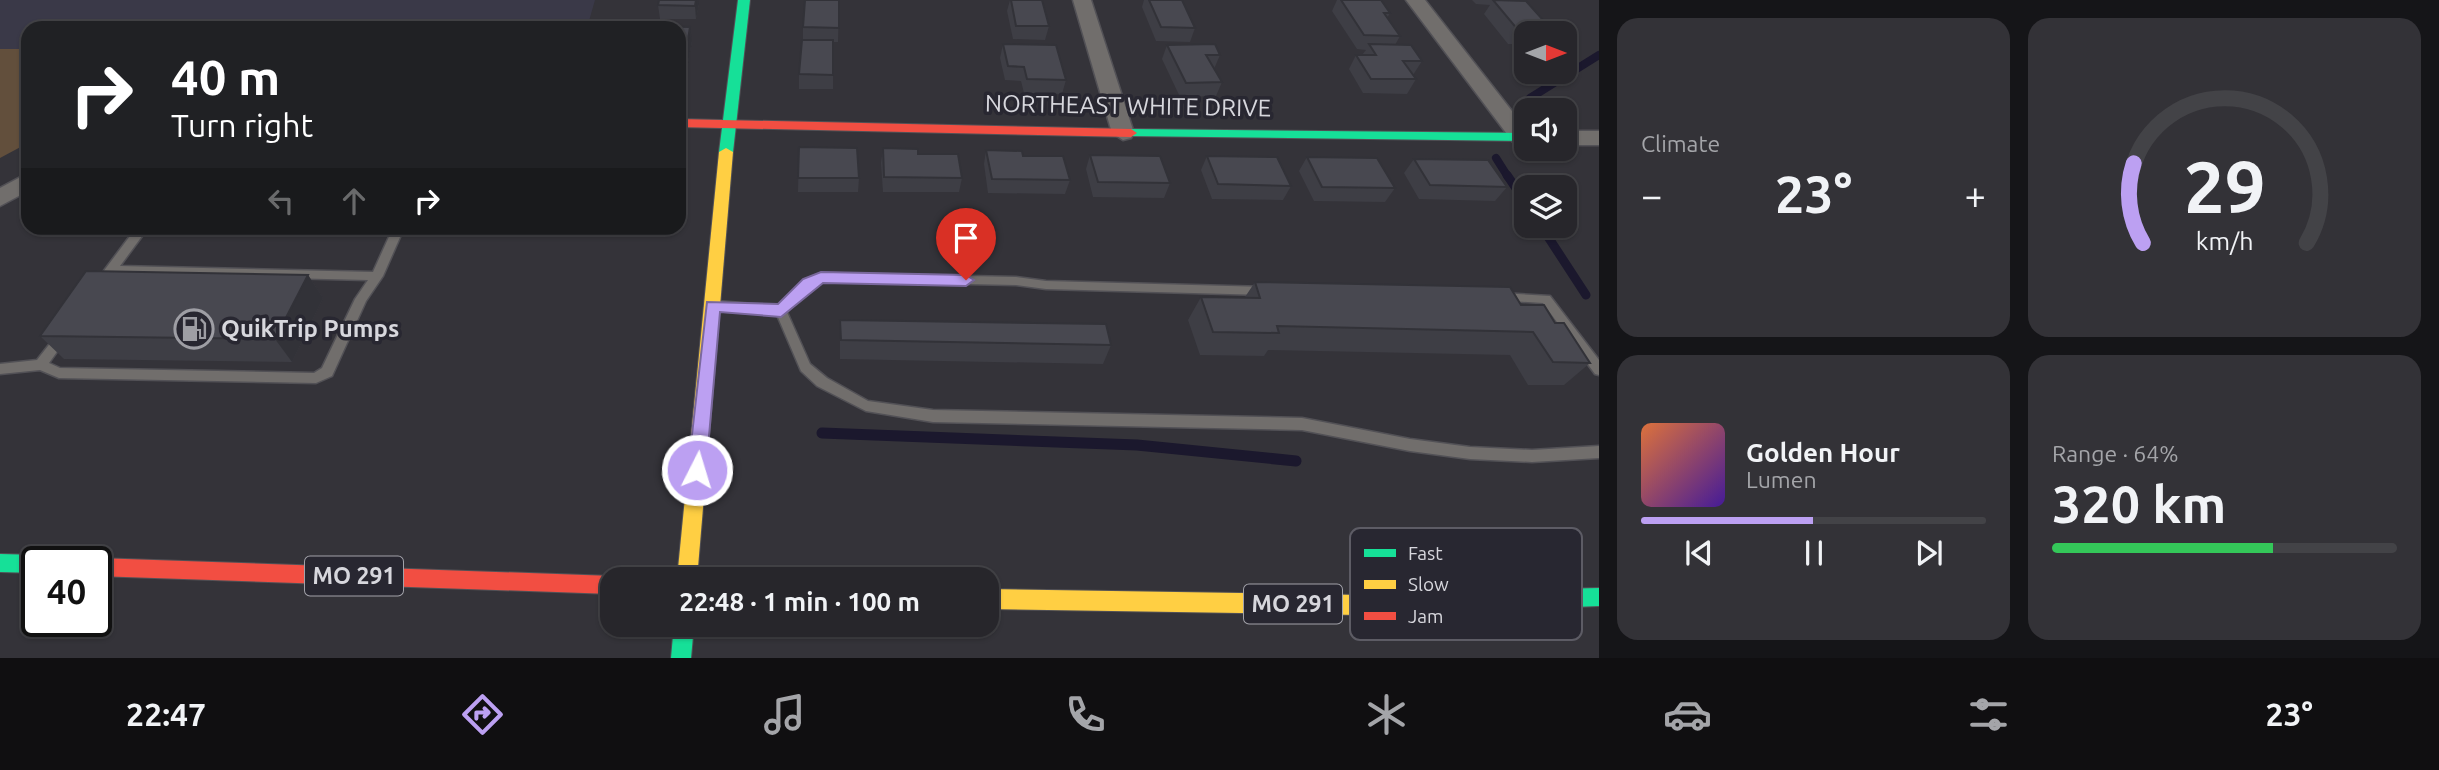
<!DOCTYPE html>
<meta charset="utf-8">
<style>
:root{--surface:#27262b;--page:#333237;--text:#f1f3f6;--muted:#a4a5a9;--line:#434347;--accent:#bca0f2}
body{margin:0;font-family:Ubuntu,sans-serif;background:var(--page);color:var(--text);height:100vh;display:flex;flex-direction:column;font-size:26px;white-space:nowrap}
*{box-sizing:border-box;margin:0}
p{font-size:23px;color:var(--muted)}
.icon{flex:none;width:38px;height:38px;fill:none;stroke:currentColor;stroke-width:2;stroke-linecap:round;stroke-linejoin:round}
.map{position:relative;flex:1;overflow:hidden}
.drawer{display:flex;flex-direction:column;gap:18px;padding:18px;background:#151518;width:840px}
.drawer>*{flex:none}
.banner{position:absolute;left:21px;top:21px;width:665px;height:214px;border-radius:21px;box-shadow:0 2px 5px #0004,0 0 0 2px var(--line);background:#202124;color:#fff;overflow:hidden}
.needle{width:46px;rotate:90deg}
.fabs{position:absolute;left:1514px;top:21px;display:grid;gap:14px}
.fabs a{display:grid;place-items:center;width:63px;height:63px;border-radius:14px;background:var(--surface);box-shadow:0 2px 5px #0004,0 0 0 2px var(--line);font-size:35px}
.speed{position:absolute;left:21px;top:546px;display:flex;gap:14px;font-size:35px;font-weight:700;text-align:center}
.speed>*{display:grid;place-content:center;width:91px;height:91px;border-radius:50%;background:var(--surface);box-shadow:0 2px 5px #0004,0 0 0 2px var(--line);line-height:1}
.speed .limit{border:4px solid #111;border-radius:10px;background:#fff;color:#111}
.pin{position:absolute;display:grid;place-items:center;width:60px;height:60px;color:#fff;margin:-72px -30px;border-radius:50% 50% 50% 0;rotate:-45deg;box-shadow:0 0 7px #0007}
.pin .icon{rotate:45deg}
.me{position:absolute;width:77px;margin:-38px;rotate:5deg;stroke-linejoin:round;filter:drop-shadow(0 0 5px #0008)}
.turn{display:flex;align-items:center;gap:24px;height:147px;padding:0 35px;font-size:32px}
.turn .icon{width:91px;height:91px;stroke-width:2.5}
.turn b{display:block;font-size:49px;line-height:60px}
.lanes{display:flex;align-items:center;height:66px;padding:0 35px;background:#0003;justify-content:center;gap:35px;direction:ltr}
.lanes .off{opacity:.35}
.big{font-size:52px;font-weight:600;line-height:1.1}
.drawer .card{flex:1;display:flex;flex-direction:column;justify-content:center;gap:10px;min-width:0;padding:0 24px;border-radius:21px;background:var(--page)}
.drawer .dial{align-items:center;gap:0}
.dial svg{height:182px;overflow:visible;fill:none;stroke:var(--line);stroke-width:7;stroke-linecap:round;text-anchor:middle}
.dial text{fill:var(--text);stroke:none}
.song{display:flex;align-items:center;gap:21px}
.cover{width:84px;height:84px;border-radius:10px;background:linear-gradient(135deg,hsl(20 70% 55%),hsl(260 70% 35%))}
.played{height:7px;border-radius:4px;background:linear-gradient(90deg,var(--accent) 50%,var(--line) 50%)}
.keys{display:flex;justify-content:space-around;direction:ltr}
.heat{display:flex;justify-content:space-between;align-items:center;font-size:38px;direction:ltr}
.charge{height:10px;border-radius:5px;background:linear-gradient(90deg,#34c759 64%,var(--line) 0)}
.drawer .tiles{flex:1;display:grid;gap:18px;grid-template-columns:repeat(2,1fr)}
.trip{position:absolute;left:600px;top:567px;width:399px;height:70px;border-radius:21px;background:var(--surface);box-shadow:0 2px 5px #0004,0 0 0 2px var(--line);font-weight:600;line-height:70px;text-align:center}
.tab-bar{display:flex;height:112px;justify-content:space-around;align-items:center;background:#100f11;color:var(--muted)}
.tab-bar .icon{width:49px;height:49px}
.tab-bar .selected{color:var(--accent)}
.tab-bar b{font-size:32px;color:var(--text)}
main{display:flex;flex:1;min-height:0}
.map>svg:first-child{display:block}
.built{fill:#3a3948}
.forest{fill:#624f3c}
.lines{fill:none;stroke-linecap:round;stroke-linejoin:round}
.stream-far2{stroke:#1b182d;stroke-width:8}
.stream-far1{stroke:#1b182d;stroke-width:9}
.stream{stroke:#1b182d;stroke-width:11}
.lane-casing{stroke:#525156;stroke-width:3}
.street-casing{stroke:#525156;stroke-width:3}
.fast-casing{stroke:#525156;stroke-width:2}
.slow-casing{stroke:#525156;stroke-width:2}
.jam-casing{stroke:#525156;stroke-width:2}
.lane{fill:#716e6c;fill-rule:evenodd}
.street{fill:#716e6c;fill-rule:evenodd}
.fast{fill:#16e098;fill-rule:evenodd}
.slow{fill:#ffcf43;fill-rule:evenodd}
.jam{fill:#f24e42;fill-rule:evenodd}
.wall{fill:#3e3e45}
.shaded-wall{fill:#323238}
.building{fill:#484850;stroke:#323238;stroke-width:2}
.route{fill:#bca0f2;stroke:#7a689d;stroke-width:2}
.labels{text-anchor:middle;stroke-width:7;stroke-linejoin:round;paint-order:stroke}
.shield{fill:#282731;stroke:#a2a2a9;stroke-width:2}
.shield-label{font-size:23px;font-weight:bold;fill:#d7d7dd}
.street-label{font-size:24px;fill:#d7d7dd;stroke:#282731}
.poi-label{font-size:24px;font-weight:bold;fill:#d7d7dd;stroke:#282731;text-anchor:start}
.key{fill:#282731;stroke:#5d5c65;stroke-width:2}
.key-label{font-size:19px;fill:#d7d7dd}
</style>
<main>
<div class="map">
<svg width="1599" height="658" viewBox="0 0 1599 658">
<rect width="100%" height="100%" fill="#343339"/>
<polygon class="built" points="0,0 595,0 587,28 28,28 28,49 0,49"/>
<polygon class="forest" points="0,49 28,49 28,143 0,158"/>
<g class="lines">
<g class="stream-far2">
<polyline points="1530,98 1599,55"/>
<polyline points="1496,158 1508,177"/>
</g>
<g class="stream-far1">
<polyline points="1507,175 1526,203"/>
<polyline points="1541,226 1586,295"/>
</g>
<polyline class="stream" points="822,433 1137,445 1296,461"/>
<g class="lane-casing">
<g id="lane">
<polygon points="136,228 148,228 120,266 373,272 393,228 404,228 383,276 366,301 332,376 316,383 59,378 40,370 0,374 0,364 37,360 59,332 67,332 69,335 49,363 60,368 314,373 322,368 355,299 368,280 114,274 111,278 103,278 101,275 103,272"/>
<polygon points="821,273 1016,277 1046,281 1266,287 1272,291 1266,295 1046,289 1016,285 823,281 813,286 787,312 810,364 827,378 868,401 933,410 1302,418 1410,439 1470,447 1532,450 1599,446 1599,458 1532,462 1470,459 1410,451 1302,430 933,422 866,411 817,386 801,371 777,315 716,311 710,306 716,301 778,306 805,280"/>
<polygon points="1501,293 1550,296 1599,360 1599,375 1595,374 1543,303 1497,300 1495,297"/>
</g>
</g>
<g class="street-casing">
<g id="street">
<polygon points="1073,0 1091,0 1134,133 1131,138 1123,140 1112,133"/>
<polygon points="1406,0 1425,0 1526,129 1526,143 1513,142"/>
<rect x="1564" y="131" width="35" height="14"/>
<polygon points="28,173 28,191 0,206 0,188"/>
</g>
</g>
<g class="fast-casing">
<g id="fast">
<polygon points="738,0 750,0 733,152 726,156 719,152"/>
<polygon points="1131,129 1526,133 1526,141 1126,136 1126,130"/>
<polygon points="0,554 37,555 44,558 46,562 37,562 37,573 0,572"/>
<polygon points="1599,588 1599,606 1474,611 1467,608 1464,601 1467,594 1474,591"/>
<polygon points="674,625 694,625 691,658 671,658"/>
</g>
</g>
<g class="slow-casing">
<g id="slow">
<polygon points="726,148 733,152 697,579 677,579 719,152"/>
<polygon points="987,589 1360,595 1474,591 1481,594 1484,601 1481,608 1474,611 1360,615 987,609"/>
</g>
</g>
<g class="jam-casing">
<g id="jam">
<polygon points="679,119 1131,129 1137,133 1131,137 679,127"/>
<polygon points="96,558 612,576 619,579 612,579 612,594 96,576 96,562 89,562"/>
</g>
</g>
<use href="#lane" class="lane"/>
<use href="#street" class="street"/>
<use href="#fast" class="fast"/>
<use href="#slow" class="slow"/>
<use href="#jam" class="jam"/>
</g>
<g class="wall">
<polygon points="839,0 838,42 833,42 833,89 799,89 799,74 803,40 803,27"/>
<polygon points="1010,0 1042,0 1049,26 1045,40 1013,39 1007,11"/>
<polygon points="1144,0 1182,0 1195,28 1190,42 1156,41 1142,7"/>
<polygon points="1337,0 1381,0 1390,13 1387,18 1400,36 1395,45 1422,61 1413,75 1416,79 1407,94 1363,93 1349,69 1356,55 1362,55 1366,50 1357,49 1332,11"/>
<polygon points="1472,0 1514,0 1552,30 1550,33 1526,33 1526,44 1508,44 1484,14 1490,5 1476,4"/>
<polygon points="699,4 696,19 660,19 658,5"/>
<polygon points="679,28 692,41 686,73 679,73"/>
<polygon points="1003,44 1066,80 1062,94 1024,93 1021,81 1005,80 1000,58"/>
<polygon points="1167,45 1220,55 1214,69 1222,82 1216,96 1180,97 1162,59"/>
<polygon points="799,147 859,178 858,192 798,192"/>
<polygon points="883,148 918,154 962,178 959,192 883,192 881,163"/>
<polygon points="986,150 1023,156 1070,180 1065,194 988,193 984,164"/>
<polygon points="1090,155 1170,183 1164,198 1093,197 1086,169"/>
<polygon points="1207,156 1291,186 1283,200 1212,199 1201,170"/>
<polygon points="1307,157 1395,188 1385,202 1314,201 1299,171"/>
<polygon points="1414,159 1507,187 1495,201 1419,199 1404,173"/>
<polygon points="176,228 338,228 334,235 180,233"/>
<polygon points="308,275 323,298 292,362 64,359 40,336"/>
<polygon points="1255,282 1521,305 1590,363 1564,385 1528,385 1510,355 1268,350 1264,356 1200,355 1188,320 1201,297 1245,297"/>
<polygon points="840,320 1111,345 1103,364 840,359"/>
</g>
<g class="shaded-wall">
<polygon points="696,0 698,0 699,4 696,19 695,6"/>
<polygon points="690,27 692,41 686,73 685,59"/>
<polygon points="330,228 338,228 334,235"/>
<polygon points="308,275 323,298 292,362 275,339"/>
</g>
<g class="building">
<polygon points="659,0 696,0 695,6 658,5"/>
<polygon points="805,0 839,0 839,28 803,27"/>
<polygon points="1011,0 1042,0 1049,26 1016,26"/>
<polygon points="1149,0 1182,0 1195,28 1161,27"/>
<polygon points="1341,0 1381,0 1390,13 1384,13 1400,36 1364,35"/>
<polygon points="1493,0 1526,1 1552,30 1518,30"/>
<polygon points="654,26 690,27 685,59 679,59 679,28 654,28"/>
<polygon points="802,40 833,40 833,75 799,74"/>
<polygon points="1003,44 1056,45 1066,80 1027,79 1024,67 1008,66"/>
<polygon points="1215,44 1220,55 1206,55 1222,82 1186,83 1167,45"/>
<polygon points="1369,44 1411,45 1422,61 1403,61 1416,79 1371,79 1356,55 1376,55"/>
<polygon points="799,147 857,148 859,178 798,178"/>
<polygon points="883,148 918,149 918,154 958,154 962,178 884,177"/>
<polygon points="986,150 1022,151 1023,156 1063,156 1070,180 992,179"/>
<polygon points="1090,155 1160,156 1170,183 1098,182"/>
<polygon points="1207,156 1277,157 1291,186 1218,184"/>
<polygon points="1307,157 1377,158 1395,188 1322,187"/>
<polygon points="1414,159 1488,160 1507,187 1430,185"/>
<polygon points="86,271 308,275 275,339 40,336"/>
<polygon points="1255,282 1510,287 1521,305 1544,305 1555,323 1564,323 1590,363 1553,362 1533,332 1277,326 1279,333 1213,332 1201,297 1260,298"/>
<polygon points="840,320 1106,324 1111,345 841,340"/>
</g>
<polygon class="route" points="821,272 966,275 974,280 966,286 823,283 781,317 720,312 706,470 704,475 691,475 688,470 707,302 778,304 803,279"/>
<defs>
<g id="fuel-ring" transform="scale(2.0125)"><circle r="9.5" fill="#282731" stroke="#9e9ea4" stroke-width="1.5"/><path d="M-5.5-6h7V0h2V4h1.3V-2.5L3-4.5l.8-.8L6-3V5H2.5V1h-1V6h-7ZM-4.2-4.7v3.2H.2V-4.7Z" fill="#9e9ea4"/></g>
</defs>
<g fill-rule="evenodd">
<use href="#fuel-ring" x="194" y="329"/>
</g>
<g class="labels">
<g class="shield">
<rect x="305" y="556.5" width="98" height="39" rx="5"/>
<rect x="1244" y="584.5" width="98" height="39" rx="5"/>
</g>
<g class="shield-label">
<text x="354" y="584">MO 291</text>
<text x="1293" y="612">MO 291</text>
</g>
<g class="street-label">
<text transform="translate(1128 106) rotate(1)" y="8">NORTHEAST WHITE DRIVE</text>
</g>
<g class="poi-label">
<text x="221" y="337">QuikTrip Pumps</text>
</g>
</g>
<rect x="1350" y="528" width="232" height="112" rx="10" class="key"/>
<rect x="1364" y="549" width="32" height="8" fill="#16e098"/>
<rect x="1364" y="580" width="32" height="9" fill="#ffcf43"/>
<rect x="1364" y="612" width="32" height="8" fill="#f24e42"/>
<g class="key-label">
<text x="1408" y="560">Fast</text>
<text x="1408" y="591">Slow</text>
<text x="1408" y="623">Jam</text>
</g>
</svg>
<div class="fabs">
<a><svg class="needle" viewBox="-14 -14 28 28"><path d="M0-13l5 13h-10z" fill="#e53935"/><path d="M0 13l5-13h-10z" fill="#a4a5a9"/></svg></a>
<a><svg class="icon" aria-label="sound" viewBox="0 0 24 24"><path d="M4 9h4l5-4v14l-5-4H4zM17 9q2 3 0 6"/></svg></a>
<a><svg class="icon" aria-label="layers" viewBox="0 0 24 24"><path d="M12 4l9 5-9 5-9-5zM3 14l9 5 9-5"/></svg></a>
</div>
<div class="speed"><div class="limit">40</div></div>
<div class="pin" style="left:966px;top:280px;background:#d93025"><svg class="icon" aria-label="arrive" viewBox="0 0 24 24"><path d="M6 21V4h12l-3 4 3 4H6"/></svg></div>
<svg class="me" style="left:697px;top:470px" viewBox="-20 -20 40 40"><circle r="17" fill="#bca0f2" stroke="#fff" stroke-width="3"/><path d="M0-11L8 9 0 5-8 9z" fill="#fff"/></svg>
<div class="trip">22:48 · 1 min · 100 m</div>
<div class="banner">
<div class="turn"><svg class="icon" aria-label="right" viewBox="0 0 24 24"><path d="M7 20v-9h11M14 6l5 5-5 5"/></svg><div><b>40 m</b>Turn right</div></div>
<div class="lanes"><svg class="icon off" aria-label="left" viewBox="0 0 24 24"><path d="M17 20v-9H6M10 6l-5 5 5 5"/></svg><svg class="icon off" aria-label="ahead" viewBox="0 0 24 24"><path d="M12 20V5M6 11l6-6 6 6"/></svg><svg class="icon" aria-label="right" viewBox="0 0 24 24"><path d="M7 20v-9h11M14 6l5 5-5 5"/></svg></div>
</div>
</div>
<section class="drawer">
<div class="tiles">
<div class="card"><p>Climate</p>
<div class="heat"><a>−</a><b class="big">23°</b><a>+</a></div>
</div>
<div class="card dial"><svg viewBox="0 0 100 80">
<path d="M14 69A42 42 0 1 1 86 69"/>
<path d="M14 69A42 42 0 0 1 10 34" stroke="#bca0f2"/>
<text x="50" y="56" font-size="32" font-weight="700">29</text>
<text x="50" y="72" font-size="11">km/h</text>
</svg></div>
<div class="card">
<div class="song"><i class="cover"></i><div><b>Golden Hour</b><p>Lumen</p></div></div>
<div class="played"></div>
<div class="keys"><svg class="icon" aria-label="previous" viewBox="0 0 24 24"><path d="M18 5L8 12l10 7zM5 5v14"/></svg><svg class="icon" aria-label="pause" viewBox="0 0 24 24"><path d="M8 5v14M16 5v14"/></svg><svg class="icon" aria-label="next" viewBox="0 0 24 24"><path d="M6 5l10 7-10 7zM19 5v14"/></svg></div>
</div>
<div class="card"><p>Range · 64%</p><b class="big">320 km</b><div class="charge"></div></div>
</div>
</section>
</main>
<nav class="tab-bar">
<b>22:47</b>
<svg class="icon selected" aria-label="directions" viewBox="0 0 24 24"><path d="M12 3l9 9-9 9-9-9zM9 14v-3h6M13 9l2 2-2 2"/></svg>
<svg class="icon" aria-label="music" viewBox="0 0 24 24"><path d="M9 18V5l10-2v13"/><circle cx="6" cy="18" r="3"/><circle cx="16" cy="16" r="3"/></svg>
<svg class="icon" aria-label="phone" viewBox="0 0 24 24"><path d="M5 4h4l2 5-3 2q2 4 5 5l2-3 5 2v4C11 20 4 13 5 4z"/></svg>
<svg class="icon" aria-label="climate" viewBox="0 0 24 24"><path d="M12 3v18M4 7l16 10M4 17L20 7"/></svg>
<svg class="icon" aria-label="car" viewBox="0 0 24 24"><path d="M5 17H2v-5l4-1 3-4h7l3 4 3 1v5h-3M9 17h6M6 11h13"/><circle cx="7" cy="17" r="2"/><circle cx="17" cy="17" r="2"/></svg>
<svg class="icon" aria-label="filters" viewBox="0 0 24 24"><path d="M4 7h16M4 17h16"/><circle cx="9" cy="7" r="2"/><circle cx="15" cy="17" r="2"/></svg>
<b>23°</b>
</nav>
